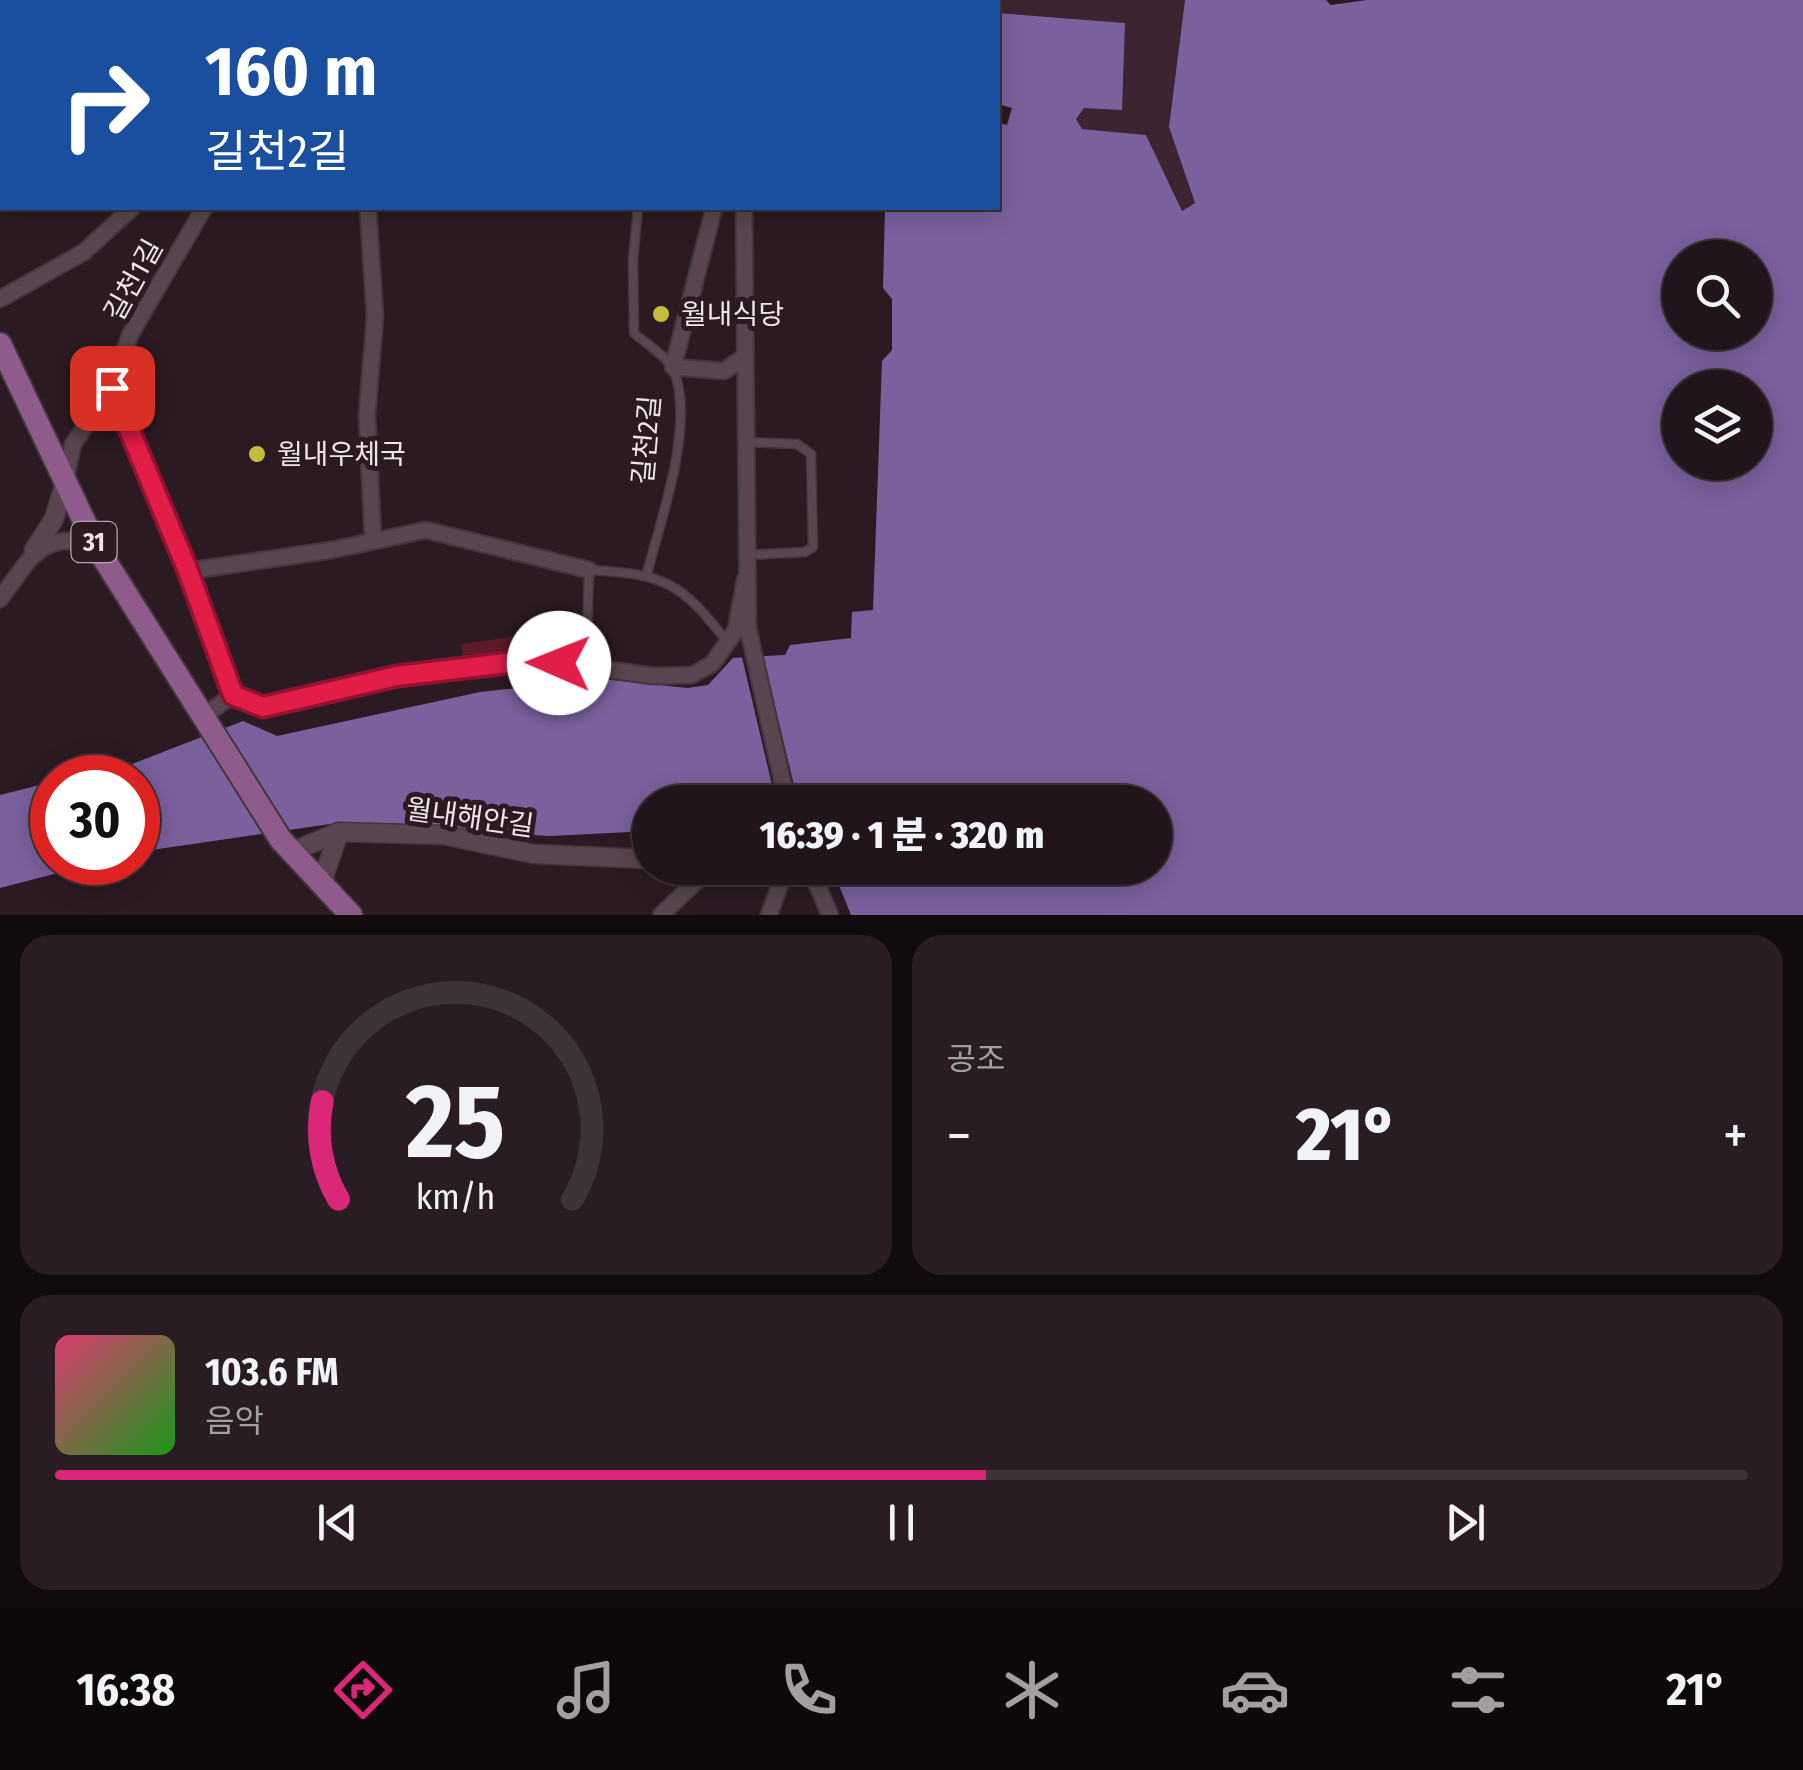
<!DOCTYPE html>
<html lang="ko">
<meta charset="utf-8">
<style>
:root{--surface:#21141a;--page:#291d23;--text:#f1f3f6;--muted:#a29ea2;--line:#3e3339;--accent:#db2777}
body{margin:0;font-family:"Fira Sans Condensed","Noto Sans KR",sans-serif;background:var(--page);color:var(--text);height:100vh;display:flex;flex-direction:column;font-size:38px;white-space:nowrap}
*{box-sizing:border-box;margin:0}
p{font-size:32px;color:var(--muted)}
.icon{flex:none;width:55px;height:55px;fill:none;stroke:currentColor;stroke-width:2;stroke-linecap:round;stroke-linejoin:round}
.map{position:relative;height:915px;overflow:hidden}
.drawer{display:flex;flex-direction:column;gap:20px;padding:20px;background:#120b0e;flex:1}
.drawer>*{flex:none}
.hud{position:absolute;left:0px;top:0px;width:1000px;height:210px;box-shadow:0 5px 25px #0003,0 0 0 2px var(--line);background:#1a4fa0;color:#fff;overflow:hidden}
.tools{position:absolute;left:1662px;top:240px;display:grid;gap:20px}
.tools a{display:grid;place-items:center;width:110px;height:110px;border-radius:50%;background:var(--surface);box-shadow:0 5px 25px #0003,0 0 0 2px var(--line);font-size:50px}
.speed{position:absolute;left:30px;top:755px;display:flex;gap:20px;font-size:50px;font-weight:700;text-align:center}
.speed>*{display:grid;place-content:center;width:130px;height:130px;border-radius:50%;background:var(--surface);box-shadow:0 5px 25px #0003,0 0 0 2px var(--line);line-height:1}
.speed .limit{border:15px solid #d22;background:#fff;color:#111}
.pin{position:absolute;display:grid;place-items:center;width:85px;height:85px;color:#fff;margin:-42px;border-radius:20px;box-shadow:0 5px 15px #0006}
.me{position:absolute;width:110px;margin:-55px;rotate:271deg;stroke-linejoin:round;filter:drop-shadow(0 0 8px #0008)}
.turn{display:flex;align-items:center;gap:35px;height:210px;padding:0 40px;font-size:45px}
.turn .icon{width:130px;height:130px;stroke-width:2.5}
.turn b{display:block;font-size:70px;line-height:85px}
.big{font-size:75px;font-weight:800;line-height:1.1}
.drawer .card{flex:1;display:flex;flex-direction:column;justify-content:center;gap:15px;min-width:0;padding:0 35px;border-radius:30px;background:var(--page)}
.drawer .dial{align-items:center;gap:0}
.dial svg{height:260px;overflow:visible;fill:none;stroke:var(--line);stroke-width:7;stroke-linecap:round;text-anchor:middle}
.dial text{fill:var(--text);stroke:none}
.song{display:flex;align-items:center;gap:30px}
.cover{width:120px;height:120px;border-radius:15px;background:linear-gradient(135deg,hsl(340 70% 55%),hsl(120 70% 35%))}
.played{height:10px;border-radius:5px;background:linear-gradient(90deg,var(--accent) 55%,var(--line) 55%)}
.keys{display:flex;justify-content:space-around;direction:ltr}
.heat{display:flex;justify-content:space-between;align-items:center;font-size:55px;direction:ltr}
.drawer .tiles{flex:1;display:grid;gap:20px;grid-template-columns:1fr 1fr}
.card:last-child{grid-column:span 2}
.trip{position:absolute;left:632px;top:785px;width:540px;height:100px;border-radius:50px;background:var(--surface);box-shadow:0 5px 25px #0003,0 0 0 2px var(--line);font-weight:800;line-height:100px;text-align:center}
.menu{display:flex;height:160px;justify-content:space-around;align-items:center;background:#0d080a;color:var(--muted)}
.menu .icon{width:70px;height:70px}
.menu .active{color:var(--accent)}
.menu b{font-size:45px;color:var(--text)}
.map>svg:first-child{display:block}
.built{fill:#3c2430}
.water{fill:#7a609d;fill-rule:evenodd}
.pier{fill:#2c1a23}
.building{fill:#5d1b29}
.lines{fill:none;stroke-linecap:round;stroke-linejoin:round}
.service-casing{stroke:#44363d;stroke-width:11}
.minor-casing{stroke:#44363d;stroke-width:19}
.tertiary-casing{stroke:#44363d;stroke-width:21}
.primary-casing{stroke:#44363d;stroke-width:26}
.service{stroke:#59454f;stroke-width:8}
.minor{stroke:#59454f;stroke-width:15}
.tertiary{stroke:#59454f;stroke-width:18}
.primary{stroke:#8e5b8b;stroke-width:22}
.route-casing{stroke:#92132f;stroke-width:25}
.route{stroke:#e11d48;stroke-width:18}
.poi-dot{fill:#c6bc3c;stroke:#2c1a23;stroke-width:4}
.labels{text-anchor:middle;stroke-width:10;stroke-linejoin:round;paint-order:stroke}
.shield{fill:#2c1a23;stroke:#b5a7ae;stroke-width:2.5}
.shield-label{font-size:25px;font-weight:bold;fill:#f0e4e9}
.street-label{font-size:28px;fill:#f0e4e9;stroke:#2c1a23}
.poi-label{font-size:28px;fill:#f0e4e9;stroke:#2c1a23;text-anchor:start}
</style>
<div class="map">
<svg width="1803" height="915" viewBox="0 0 1803 915">
<rect width="100%" height="100%" fill="#2c1a23"/>
<polygon class="built" points="754,0 1185,0 1169,126 1195,204 1182,211 1146,135 1082,129 1076,119 1125,23 998,13 998,2"/>
<g class="water">
<path d="M1185,0H1326L1331,5L1367,0H1803V915H851L832,868H1155V802H650V831L549,836L337,823L138,852V778H73L132,764L243,721L277,736L480,692L603,679L688,688L708,685L733,658L785,655L790,645L851,638L852,612L873,610L882,361L892,350V299L883,288L885,208H998V123L1007,125L1012,108L998,104V13L1125,23L1122,110L1084,108L1076,119L1082,129L1146,135L1182,211L1195,203L1169,127ZM1680,258H1755V332H1680ZM1680,388H1755V462H1680Z"/>
<polygon points="52,782 52,862 97,863 0,888 0,795"/>
</g>
<polygon class="pier" points="762,652 798,802 776,802 741,653"/>
<polygon class="building" points="559,630 561,647 463,656 461,644"/>
<g class="lines">
<g class="service-casing">
<g id="service">
<polyline points="660,2 660,0"/>
<path d="M638,208L633,259L634,333C645,343 669,358 674,371C695,425 661,519 647,573"/>
<polyline points="745,442 797,444 811,454 813,547 805,552 747,555"/>
<path d="M586,667L589,570C665,574 681,582 728,643"/>
</g>
</g>
<g class="minor-casing">
<g id="minor">
<polyline points="339,0 342,2"/>
<polyline points="95,2 96,0"/>
<polyline points="311,2 312,0"/>
<polyline points="557,2 557,0"/>
<polyline points="747,2 747,0"/>
<polyline points="0,90 2,89"/>
<polyline points="0,110 2,113"/>
<polyline points="0,194 2,186"/>
<polyline points="368,208 375,317 367,415 373,538"/>
<polyline points="714,208 673,367 724,371 745,356"/>
<polyline points="744,208 748,628 787,802"/>
<polyline points="0,299 84,252 132,208"/>
<polyline points="112,388 188,571 233,695"/>
<polyline points="65,482 73,444 112,388 130,335 204,208"/>
<polyline points="188,571 332,550 426,530 589,570"/>
<path d="M0,599C29,561 41,528 96,546"/>
<polyline points="205,715 233,695 263,707 397,676 532,659 653,676 692,675 712,664 736,630 745,580"/>
<polyline points="801,868 816,882 830,915"/>
<polyline points="661,915 710,868"/>
<polyline points="769,915 786,868"/>
</g>
</g>
<g class="tertiary-casing">
<g id="tertiary">
<polyline points="34,550 54,519 64,486"/>
<polyline points="291,852 339,832"/>
<polyline points="321,885 339,832 444,835 534,854 650,859"/>
</g>
</g>
<g class="primary-casing">
<polyline id="primary" points="0,344 96,546 281,840 351,915"/>
</g>
<use href="#service" class="service"/>
<use href="#minor" class="minor"/>
<use href="#tertiary" class="tertiary"/>
<use href="#primary" class="primary"/>
</g>
<g class="lines">
<g class="route-casing">
<polyline id="route" points="112,388 188,571 233,695 263,707 397,676 532,660 559,663"/>
</g>
<use href="#route" class="route"/>
</g>
<g class="poi-dot">
<circle cx="661" cy="314" r="10"/>
<circle cx="257" cy="454" r="10"/>
</g>
<g class="labels">
<rect class="shield" x="71.5" y="522" width="45" height="40" rx="8"/>
<g class="shield-label">
<text x="94" y="551">31</text>
</g>
<g class="street-label">
<text transform="translate(133 280) rotate(-61)" y="10">길천1길</text>
<text transform="translate(646 440) rotate(-85)" y="10">길천2길</text>
<text transform="translate(470 817) rotate(8)" y="10">월내해안길</text>
</g>
<g class="poi-label">
<text x="681" y="324">월내식당</text>
<text x="277" y="464">월내우체국</text>
</g>
</g>
</svg>
<div class="tools">
<a><svg class="icon" aria-label="search" viewBox="0 0 24 24"><circle cx="10" cy="10" r="6"/><path d="M15 15l6 6"/></svg></a>
<a><svg class="icon" aria-label="layers" viewBox="0 0 24 24"><path d="M12 4l9 5-9 5-9-5zM3 14l9 5 9-5"/></svg></a>
</div>
<div class="speed"><div class="limit">30</div></div>
<div class="pin" style="left:112px;top:388px;background:#d93025"><svg class="icon" aria-label="arrive" viewBox="0 0 24 24"><path d="M6 21V4h12l-3 4 3 4H6"/></svg></div>
<svg class="me" style="left:559px;top:663px" viewBox="-20 -20 40 40"><circle r="19" fill="#fff"/><path d="M0-13L10 11 0 6-10 11z" fill="#e11d48"/></svg>
<div class="trip">16:39 · 1 분 · 320 m</div>
<div class="hud">
<div class="turn"><svg class="icon" aria-label="right" viewBox="0 0 24 24"><path d="M7 20v-9h11M14 6l5 5-5 5"/></svg><div><b>160 m</b>길천2길</div></div>
</div>
</div>
<section class="drawer">
<div class="tiles">
<div class="card dial"><svg viewBox="0 0 100 80">
<path d="M14 69A42 42 0 1 1 86 69"/>
<path d="M14 69A42 42 0 0 1 9 39" stroke="#db2777"/>
<text x="50" y="56" font-size="32" font-weight="700">25</text>
<text x="50" y="72" font-size="11">km/h</text>
</svg></div>
<div class="card"><p>공조</p>
<div class="heat"><a>−</a><b class="big">21°</b><a>+</a></div>
</div>
<div class="card">
<div class="song"><i class="cover"></i><div><b>103.6 FM</b><p>음악</p></div></div>
<div class="played"></div>
<div class="keys"><svg class="icon" aria-label="previous" viewBox="0 0 24 24"><path d="M18 5L8 12l10 7zM5 5v14"/></svg><svg class="icon" aria-label="pause" viewBox="0 0 24 24"><path d="M8 5v14M16 5v14"/></svg><svg class="icon" aria-label="next" viewBox="0 0 24 24"><path d="M6 5l10 7-10 7zM19 5v14"/></svg></div>
</div>
</div>
</section>
<nav class="menu">
<b>16:38</b>
<svg class="icon active" aria-label="directions" viewBox="0 0 24 24"><path d="M12 3l9 9-9 9-9-9zM9 14v-3h6M13 9l2 2-2 2"/></svg>
<svg class="icon" aria-label="music" viewBox="0 0 24 24"><path d="M9 18V5l10-2v13"/><circle cx="6" cy="18" r="3"/><circle cx="16" cy="16" r="3"/></svg>
<svg class="icon" aria-label="phone" viewBox="0 0 24 24"><path d="M5 4h4l2 5-3 2q2 4 5 5l2-3 5 2v4C11 20 4 13 5 4z"/></svg>
<svg class="icon" aria-label="climate" viewBox="0 0 24 24"><path d="M12 3v18M4 7l16 10M4 17L20 7"/></svg>
<svg class="icon" aria-label="car" viewBox="0 0 24 24"><path d="M5 17H2v-5l4-1 3-4h7l3 4 3 1v5h-3M9 17h6M6 11h13"/><circle cx="7" cy="17" r="2"/><circle cx="17" cy="17" r="2"/></svg>
<svg class="icon" aria-label="filters" viewBox="0 0 24 24"><path d="M4 7h16M4 17h16"/><circle cx="9" cy="7" r="2"/><circle cx="15" cy="17" r="2"/></svg>
<b>21°</b>
</nav>
